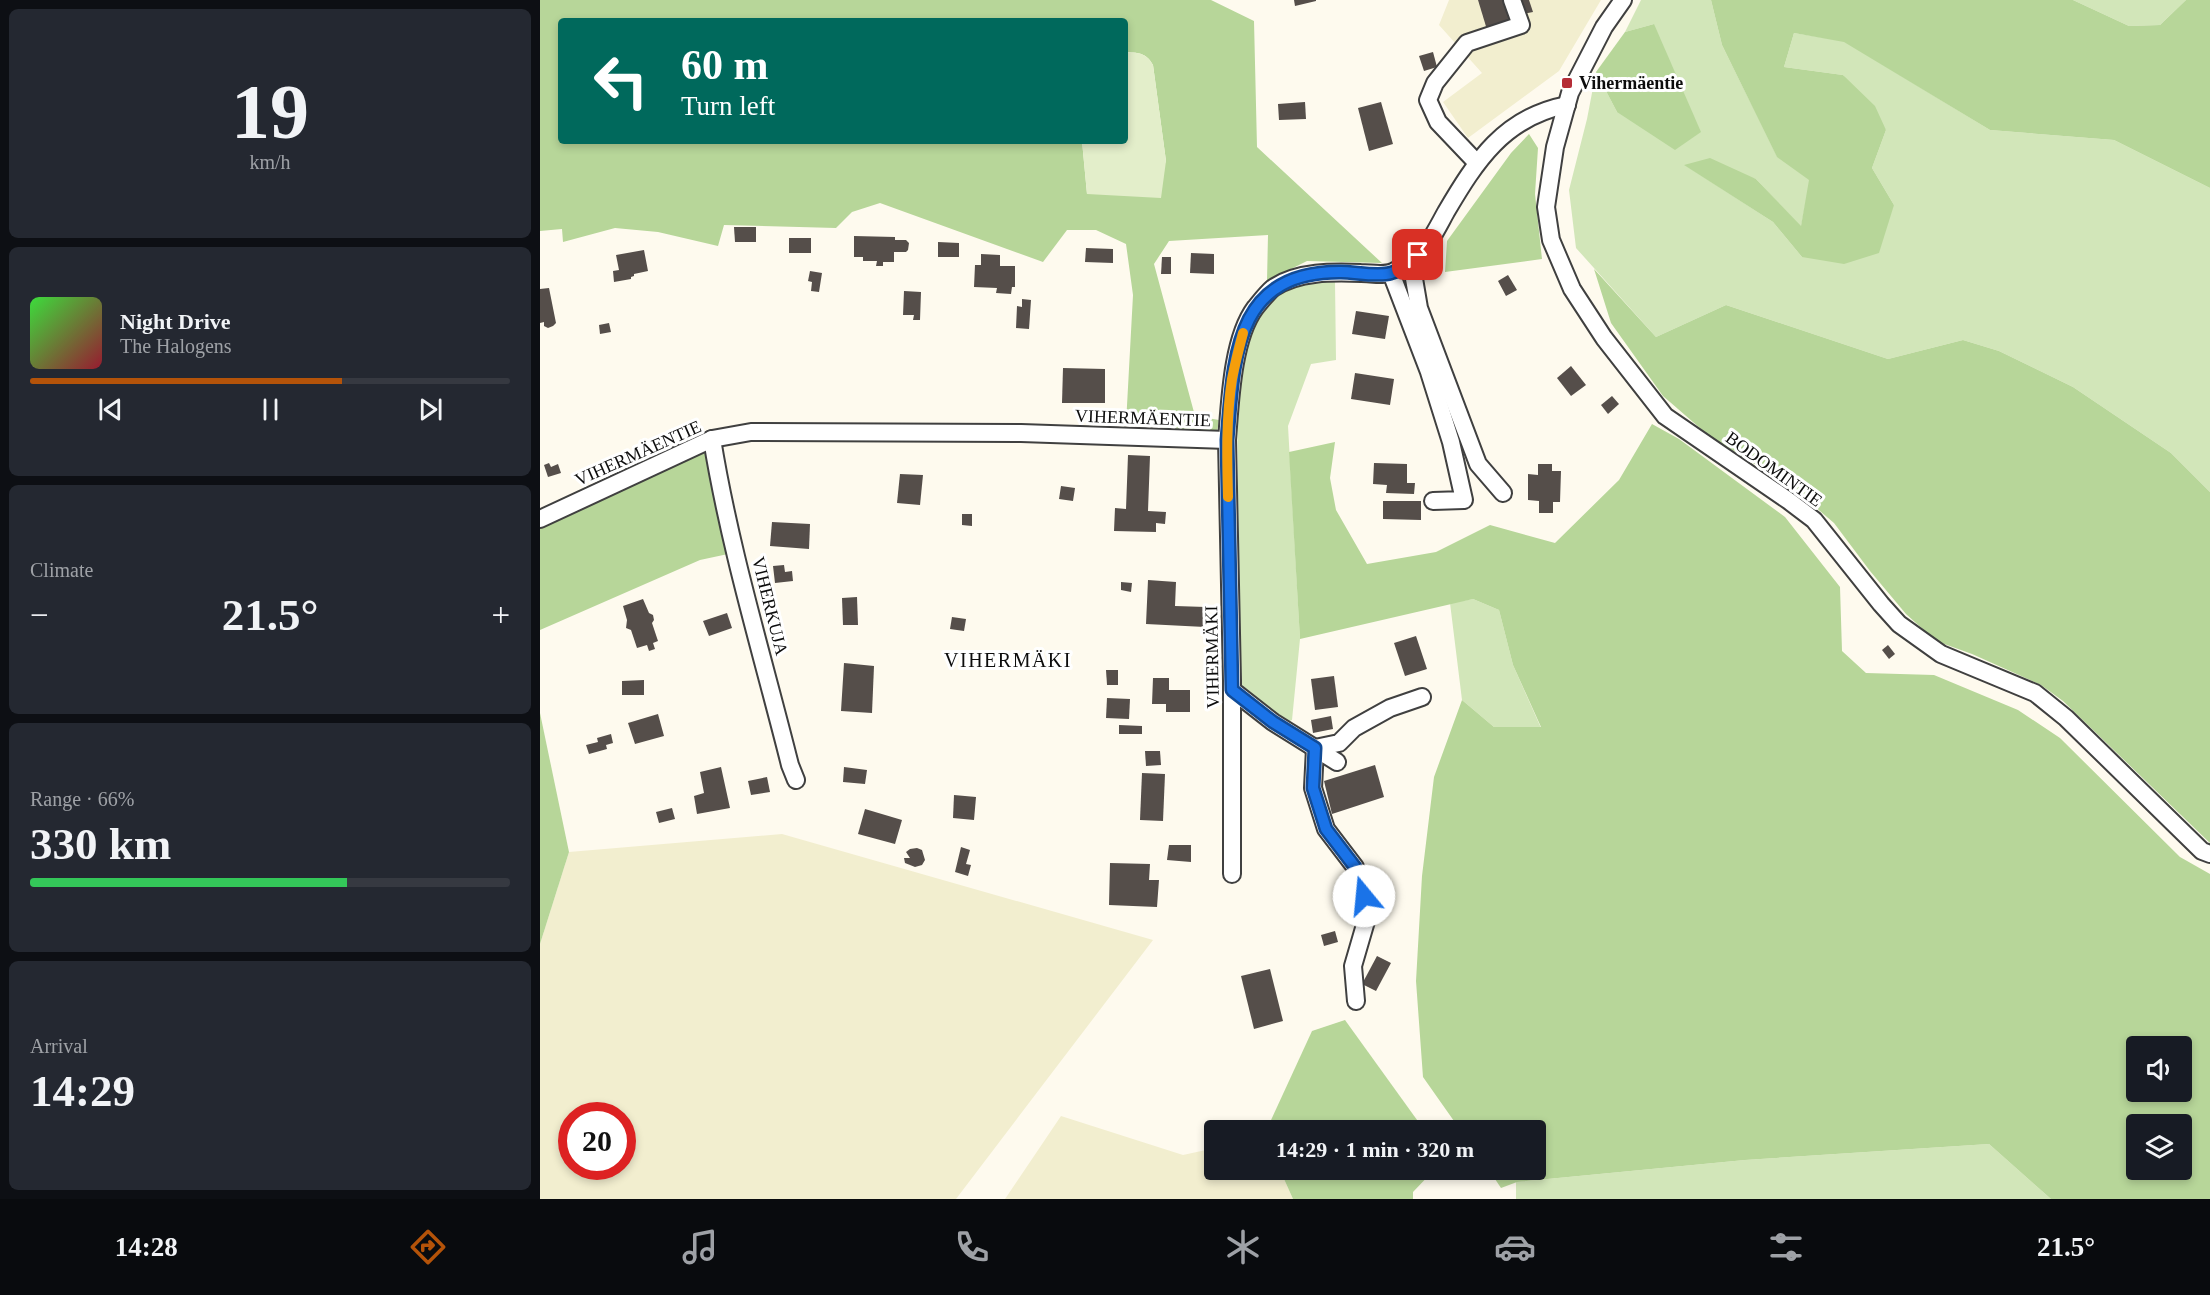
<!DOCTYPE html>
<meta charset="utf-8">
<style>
:root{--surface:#171b24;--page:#242831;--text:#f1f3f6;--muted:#9ea1a6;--line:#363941;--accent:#b45309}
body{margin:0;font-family:Georgia,serif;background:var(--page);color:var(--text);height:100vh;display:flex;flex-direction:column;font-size:22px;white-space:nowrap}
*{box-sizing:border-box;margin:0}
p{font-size:20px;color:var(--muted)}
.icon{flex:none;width:33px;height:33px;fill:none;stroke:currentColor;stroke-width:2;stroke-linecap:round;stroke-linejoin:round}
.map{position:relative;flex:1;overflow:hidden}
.details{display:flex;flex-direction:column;gap:9px;padding:9px;background:#0d0f14;width:540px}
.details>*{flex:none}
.hud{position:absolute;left:18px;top:18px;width:570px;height:126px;border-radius:6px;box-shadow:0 3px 9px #0003;background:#00695c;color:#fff;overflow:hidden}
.fabs{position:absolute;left:1586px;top:1036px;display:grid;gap:12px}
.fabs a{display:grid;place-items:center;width:66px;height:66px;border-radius:6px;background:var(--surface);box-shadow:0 3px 9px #0003;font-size:30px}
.speed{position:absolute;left:18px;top:1102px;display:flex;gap:12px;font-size:30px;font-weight:700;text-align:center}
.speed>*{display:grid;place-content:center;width:78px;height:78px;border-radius:50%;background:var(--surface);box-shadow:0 3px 9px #0003;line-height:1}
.speed .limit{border:9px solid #d22;background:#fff;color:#111}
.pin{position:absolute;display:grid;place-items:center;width:51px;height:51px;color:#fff;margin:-26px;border-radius:12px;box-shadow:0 3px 9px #0006}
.me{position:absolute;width:66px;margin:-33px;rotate:343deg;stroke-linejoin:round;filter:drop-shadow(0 0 4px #0008)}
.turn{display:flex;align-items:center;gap:21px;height:126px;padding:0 24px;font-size:27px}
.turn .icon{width:78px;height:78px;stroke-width:2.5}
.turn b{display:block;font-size:42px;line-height:51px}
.big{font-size:45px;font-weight:700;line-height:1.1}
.details .card{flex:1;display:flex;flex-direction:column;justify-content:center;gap:9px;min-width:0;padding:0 21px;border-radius:9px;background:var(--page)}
.details .dial{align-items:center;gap:0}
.dial b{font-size:78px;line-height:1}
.song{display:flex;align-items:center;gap:18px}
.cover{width:72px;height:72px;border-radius:9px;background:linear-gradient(135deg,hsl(120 70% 55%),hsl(350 70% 35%))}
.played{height:6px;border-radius:3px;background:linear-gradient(90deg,var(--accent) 65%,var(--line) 65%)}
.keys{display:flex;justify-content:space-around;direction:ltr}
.heat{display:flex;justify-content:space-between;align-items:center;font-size:33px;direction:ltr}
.charge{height:9px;border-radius:4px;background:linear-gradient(90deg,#34c759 66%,var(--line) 0)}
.trip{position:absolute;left:664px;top:1120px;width:342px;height:60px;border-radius:6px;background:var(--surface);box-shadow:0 3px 9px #0003;font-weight:700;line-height:60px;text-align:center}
.dock{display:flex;height:96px;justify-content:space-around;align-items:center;background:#090b0e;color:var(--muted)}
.dock .icon{width:42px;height:42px}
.dock .current{color:var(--accent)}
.dock b{font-size:27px;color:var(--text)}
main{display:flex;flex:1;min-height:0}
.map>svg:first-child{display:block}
.farmland{fill:#f2eecf;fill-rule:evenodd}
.green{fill:#d2e6b9}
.forest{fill:#b7d699;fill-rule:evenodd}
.pitch{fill:#e3eeca}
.building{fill:#554e4a}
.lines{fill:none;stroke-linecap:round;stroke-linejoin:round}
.minor-casing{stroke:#404040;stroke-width:20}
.minor{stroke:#fff;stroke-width:16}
.route-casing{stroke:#114b97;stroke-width:15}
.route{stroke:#1a73e8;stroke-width:10}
.slow{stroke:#f59e0b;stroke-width:10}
.poi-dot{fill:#b52d38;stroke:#fff;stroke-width:2}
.labels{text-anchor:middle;stroke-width:6;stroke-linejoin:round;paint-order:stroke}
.poi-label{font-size:18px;font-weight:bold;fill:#0d0d0d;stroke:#fff;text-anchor:start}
.street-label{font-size:18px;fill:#0d0d0d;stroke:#fff}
.neighbourhood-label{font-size:20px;letter-spacing:1.5px;fill:#0d0d0d;stroke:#fff}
</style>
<main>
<section class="details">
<div class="card dial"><b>19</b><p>km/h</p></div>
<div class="card">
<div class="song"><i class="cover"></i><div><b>Night Drive</b><p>The Halogens</p></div></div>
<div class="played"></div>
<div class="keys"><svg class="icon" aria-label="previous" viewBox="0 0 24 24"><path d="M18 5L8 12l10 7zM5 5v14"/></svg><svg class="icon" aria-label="pause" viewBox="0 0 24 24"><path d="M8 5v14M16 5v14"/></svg><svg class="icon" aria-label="next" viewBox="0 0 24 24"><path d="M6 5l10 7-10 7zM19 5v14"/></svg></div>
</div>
<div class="card"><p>Climate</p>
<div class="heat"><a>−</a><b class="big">21.5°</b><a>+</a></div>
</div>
<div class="card"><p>Range · 66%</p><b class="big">330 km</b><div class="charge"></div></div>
<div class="card"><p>Arrival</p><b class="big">14:29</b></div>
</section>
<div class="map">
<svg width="1670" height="1199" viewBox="0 0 1670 1199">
<rect width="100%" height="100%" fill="#fefaee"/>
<g class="farmland">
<polygon points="909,0 1061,0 1019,71 928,138 903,102 942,73 899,25"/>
<path d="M242,834L613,940L416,1199H0V944L29,852ZM32,1116H82V1167H32Z"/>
<polygon points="521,1116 643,1155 675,1148 675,1170 740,1170 753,1199 465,1199"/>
</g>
<g class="green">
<polygon points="1101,0 1171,0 1182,45 1237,156 1270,180 1261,227 1216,179 1145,165 1233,222 1262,257 1354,205 1332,168 1346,130 1303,75 1244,67 1254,33 1304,41 1450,130 1574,140 1670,188 1670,492 1631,453 1533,387 1459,351 1423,340 1348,359 1186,305 1116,337 1036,248 1029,190 1047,119 1056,72 1077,112 1114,24 1085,32"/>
<polygon points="1533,0 1646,0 1620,25 1589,26"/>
<polygon points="759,281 795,282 796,360 771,364 748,426 760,639 752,720 743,724 700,688 697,390 709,339 718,317 736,294"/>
<polygon points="933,599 959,610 973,665 1001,728 954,727 922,700 910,603"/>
<polygon points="1449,1144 1511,1199 976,1199 976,1182 1205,1160"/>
</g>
<g class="forest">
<path d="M0,0H671L714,21L717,147L842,263L767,261L727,281L728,235L629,241L614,264L655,416L679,420L677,432L586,424L593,295L586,244L556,230H527L503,262L340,203L312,212L296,228L184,225L178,246L118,232L75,228L23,242L22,229L0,231ZM21,21H585V52C598,53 606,52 613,65L626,161L623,168L547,194L542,141H21Z"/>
<polygon points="1171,0 1533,0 1589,26 1620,25 1646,0 1670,0 1670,188 1574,140 1450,130 1304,42 1254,33 1244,67 1303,75 1335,106 1346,130 1332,168 1354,205 1339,253 1304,264 1262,257 1233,222 1144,165 1170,158 1216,179 1261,226 1269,180 1237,157 1182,45"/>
<polygon points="1114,24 1161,132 1135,150 1077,112 1056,72 1085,32"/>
<polygon points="989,134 998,148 995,194 1002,259 905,272 907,241 971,153"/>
<polygon points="1054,269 1116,337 1186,305 1348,359 1423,340 1459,351 1533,387 1631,453 1670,492 1670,843 1523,701 1501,685 1432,654 1396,641 1366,614 1330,571 1294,523 1253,488 1168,435 1123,396 1071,323"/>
<path d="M1112,424L1139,439L1245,517L1300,587L1302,651L1326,673L1394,675L1478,710L1520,738L1640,857L1670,874V1199H1511L1449,1144L1205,1160L977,1182L961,1188L949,1170H996V1131H921L883,1077L876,981L882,876L894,777L922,700L954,727H1001L973,665L959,610L933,599L760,639L749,452L795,442L790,478L796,510L827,564L896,552L950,525L1015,543L1079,480ZM1596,1047H1641V1092H1596ZM1596,1125H1641V1170H1596Z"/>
<polygon points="166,448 188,554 160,560 0,630 0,528"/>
<polygon points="0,713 29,852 0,944"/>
<polygon points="805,1020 885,1131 726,1131 772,1031"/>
<polygon points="740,1170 894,1170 873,1192 873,1199 753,1199"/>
</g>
<path class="pitch" d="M585,52C598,53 606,52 613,65L626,161L621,198L547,194L542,141H585Z"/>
<g class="building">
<polygon points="754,0 776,0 776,1 755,6"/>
<polygon points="938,0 966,0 974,25 948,33"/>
<polygon points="978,0 989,0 993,12 982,14"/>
<polygon points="893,52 897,67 884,71 879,56"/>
<polygon points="765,102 766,119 739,120 738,104"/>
<polygon points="841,102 853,144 829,151 818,108"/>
<polygon points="194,227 216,227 216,242 195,242"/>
<polygon points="314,236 355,237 355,240 366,240 369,243 368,250 366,252 354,252 354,262 343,262 343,266 336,266 337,261 323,261 323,257 314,257"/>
<rect x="249" y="238" width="22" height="15"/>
<polygon points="398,242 419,243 419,257 398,257"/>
<polygon points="546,248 573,249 573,263 545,262"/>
<polygon points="104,250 108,271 94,274 94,276 91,277 91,279 74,282 73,271 79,270 76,255"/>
<polygon points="651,253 674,254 674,274 650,273"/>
<polygon points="441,254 460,255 460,266 475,266 475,287 472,287 471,294 456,293 457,288 434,287 435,265 441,265"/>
<polygon points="622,257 631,257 631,274 621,274"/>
<polygon points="270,271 282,273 279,292 271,291 272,282 268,281"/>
<polygon points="968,275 977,290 966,296 958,281"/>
<polygon points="9,288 16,323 13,326 8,328 4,326 4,322 0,323 0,289"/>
<polygon points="364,291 381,292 380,320 373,320 374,315 363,315"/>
<polygon points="482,299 491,300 489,329 476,328 477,306 482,307"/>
<polygon points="816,311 849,316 845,339 812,334"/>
<polygon points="69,323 71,332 60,334 59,325"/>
<polygon points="1031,366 1046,385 1031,396 1017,378"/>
<polygon points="523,368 565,369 565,403 522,403"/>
<polygon points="815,373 854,379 850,405 811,399"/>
<polygon points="1072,396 1079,404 1068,414 1061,405"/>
<polygon points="588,455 610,456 608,511 626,512 625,524 616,523 616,532 574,531 575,508 586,509"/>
<polygon points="9,463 11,467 18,464 21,473 8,477 4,465"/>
<polygon points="834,463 867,464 867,483 875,483 874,494 846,493 847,485 833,484"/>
<polygon points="998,464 1012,464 1012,471 1021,471 1020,502 1013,502 1013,513 999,513 999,501 988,500 988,474 998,475"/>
<polygon points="360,474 383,475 380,505 357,503"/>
<polygon points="521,486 535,488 533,501 519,499"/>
<polygon points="843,501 881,501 881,520 843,519"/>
<polygon points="422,514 432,514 432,526 422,525"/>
<polygon points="232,522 270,524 269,549 230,546"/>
<polygon points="244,565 245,572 252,571 253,581 235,583 233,566"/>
<polygon points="608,580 636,582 635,606 666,607 665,627 606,624"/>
<polygon points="581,582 592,583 591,592 581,590"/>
<polygon points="317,597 318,625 303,625 302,598"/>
<polygon points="103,599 109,613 113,615 114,620 112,623 118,641 113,643 115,649 109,651 107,645 97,648 91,630 86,628 87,620 83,606"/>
<polygon points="187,613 192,628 169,636 163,621"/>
<polygon points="412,617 426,619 424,631 410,629"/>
<polygon points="876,636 887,669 865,676 854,643"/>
<polygon points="1348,645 1355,654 1349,659 1342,650"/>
<polygon points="304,663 334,666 332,713 301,711"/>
<polygon points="566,670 578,670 578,685 567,685"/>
<polygon points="794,676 798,707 775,710 771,679"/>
<polygon points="613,678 629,678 629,690 650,690 650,712 626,712 626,704 612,704"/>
<polygon points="104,680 104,695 82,695 82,681"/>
<polygon points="567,698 590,699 589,719 566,718"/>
<polygon points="118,714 124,736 95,744 88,723"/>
<polygon points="791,716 793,729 773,733 771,720"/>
<polygon points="579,725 602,726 602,734 579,734"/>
<polygon points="71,734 73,743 66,745 67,749 49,754 46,745 58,742 57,738"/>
<polygon points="605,751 620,751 621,765 606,766"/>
<polygon points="835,765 844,797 792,814 784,781"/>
<polygon points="181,767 190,808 157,814 154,796 164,793 160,772"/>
<polygon points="304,767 327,770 325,784 303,782"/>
<polygon points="602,773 625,774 623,821 600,820"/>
<polygon points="227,777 230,792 211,795 208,781"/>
<polygon points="414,795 436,797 434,820 413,818"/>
<polygon points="132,808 135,819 119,823 116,812"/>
<polygon points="325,809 362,820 355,844 318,834"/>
<polygon points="629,845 651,845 651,862 627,860"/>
<polygon points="421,847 430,850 426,864 431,865 428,876 415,872"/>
<polygon points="377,848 382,850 385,860 382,865 375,867 365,863 364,858 370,858 366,852 370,849"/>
<polygon points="570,863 610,864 609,880 619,880 617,907 569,905"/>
<polygon points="795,931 798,942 784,946 781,935"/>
<polygon points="837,956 851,963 836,991 822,984"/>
<polygon points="730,969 743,1021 714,1029 701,976"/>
</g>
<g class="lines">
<g class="minor-casing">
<g id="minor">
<polyline points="1083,0 1064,27 1030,93 1015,147 1006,207 1011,240 1032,289 1064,338 1125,416 1249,501 1274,520 1341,604 1359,624 1401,654 1495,693 1526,718 1662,851 1670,854"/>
<polyline points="937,163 898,122 888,100 895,83 927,43 981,25 972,0"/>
<polyline points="871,261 879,308 938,464 963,493"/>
<polyline points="851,273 889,372 911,442 924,500 893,501"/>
<path d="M172,439C190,550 223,657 250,765L256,780"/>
<polyline points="687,440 692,681 692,874"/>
<path d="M0,519L172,439L211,432L481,433L687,440C690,403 692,339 715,308C720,302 727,293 733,288C758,271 793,272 821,273C831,273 844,276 853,272C859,269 867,264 872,260C888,248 896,230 906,212C936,161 964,117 1027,105"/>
<polyline points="692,690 733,722 797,762"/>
<polyline points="816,1001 813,966 829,911 815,867 786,829 773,788 775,748 799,743 814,728 850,708 882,697"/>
</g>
</g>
<use href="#minor" class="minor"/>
</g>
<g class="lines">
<g class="route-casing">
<path id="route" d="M824,896L815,867L786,829L773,788L775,748L733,722L692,690L687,440C694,357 694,271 801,272C815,272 838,277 851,273C860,271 871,261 878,255"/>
</g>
<use href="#route" class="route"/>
<path class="slow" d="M688,497C687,458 686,418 692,379C695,364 699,348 703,333"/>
</g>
<rect class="poi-dot" x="1021" y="77" width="12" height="12" rx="3"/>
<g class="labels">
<g class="poi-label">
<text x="1039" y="89">Vihermäentie</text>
</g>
<g class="street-label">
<text transform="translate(603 418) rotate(2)" y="6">VIHERMÄENTIE</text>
<text transform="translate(98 453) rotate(-24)" y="6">VIHERMÄENTIE</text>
<text transform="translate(1234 469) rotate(36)" y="6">BODOMINTIE</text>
<text transform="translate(230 606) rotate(76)" y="6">VIHERKUJA</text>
<text transform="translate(672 657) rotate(-91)" y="6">VIHERMÄKI</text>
</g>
<g class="neighbourhood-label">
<text x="468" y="667">VIHERMÄKI</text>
</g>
</g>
</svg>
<div class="fabs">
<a><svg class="icon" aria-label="sound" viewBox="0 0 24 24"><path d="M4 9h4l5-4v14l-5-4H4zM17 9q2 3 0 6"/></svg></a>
<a><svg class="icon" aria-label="layers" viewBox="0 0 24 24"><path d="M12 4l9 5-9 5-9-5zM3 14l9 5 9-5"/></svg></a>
</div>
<div class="speed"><div class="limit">20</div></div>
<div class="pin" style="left:878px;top:255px;background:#d93025"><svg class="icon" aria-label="arrive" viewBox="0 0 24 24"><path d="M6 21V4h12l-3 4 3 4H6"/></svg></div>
<svg class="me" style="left:824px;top:896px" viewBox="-20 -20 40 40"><circle r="19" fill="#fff"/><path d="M0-13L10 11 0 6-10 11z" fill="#1a73e8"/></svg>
<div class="trip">14:29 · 1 min · 320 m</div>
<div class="hud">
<div class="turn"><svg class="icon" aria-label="left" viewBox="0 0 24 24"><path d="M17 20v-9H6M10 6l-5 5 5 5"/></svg><div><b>60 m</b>Turn left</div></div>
</div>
</div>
</main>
<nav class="dock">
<b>14:28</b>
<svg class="icon current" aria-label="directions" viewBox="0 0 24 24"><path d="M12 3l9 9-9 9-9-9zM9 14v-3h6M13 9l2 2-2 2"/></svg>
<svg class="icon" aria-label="music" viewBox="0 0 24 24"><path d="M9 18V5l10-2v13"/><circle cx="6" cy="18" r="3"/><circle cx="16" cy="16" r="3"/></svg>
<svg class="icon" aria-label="phone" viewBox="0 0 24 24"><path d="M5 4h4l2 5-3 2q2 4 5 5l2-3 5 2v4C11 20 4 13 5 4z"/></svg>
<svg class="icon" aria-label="climate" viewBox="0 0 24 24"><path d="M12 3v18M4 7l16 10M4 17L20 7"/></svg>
<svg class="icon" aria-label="car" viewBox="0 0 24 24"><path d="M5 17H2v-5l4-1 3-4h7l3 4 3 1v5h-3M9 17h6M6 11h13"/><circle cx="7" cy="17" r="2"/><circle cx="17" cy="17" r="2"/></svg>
<svg class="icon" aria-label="filters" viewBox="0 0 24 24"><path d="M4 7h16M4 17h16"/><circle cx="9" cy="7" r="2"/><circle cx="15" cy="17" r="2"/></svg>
<b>21.5°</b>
</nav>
